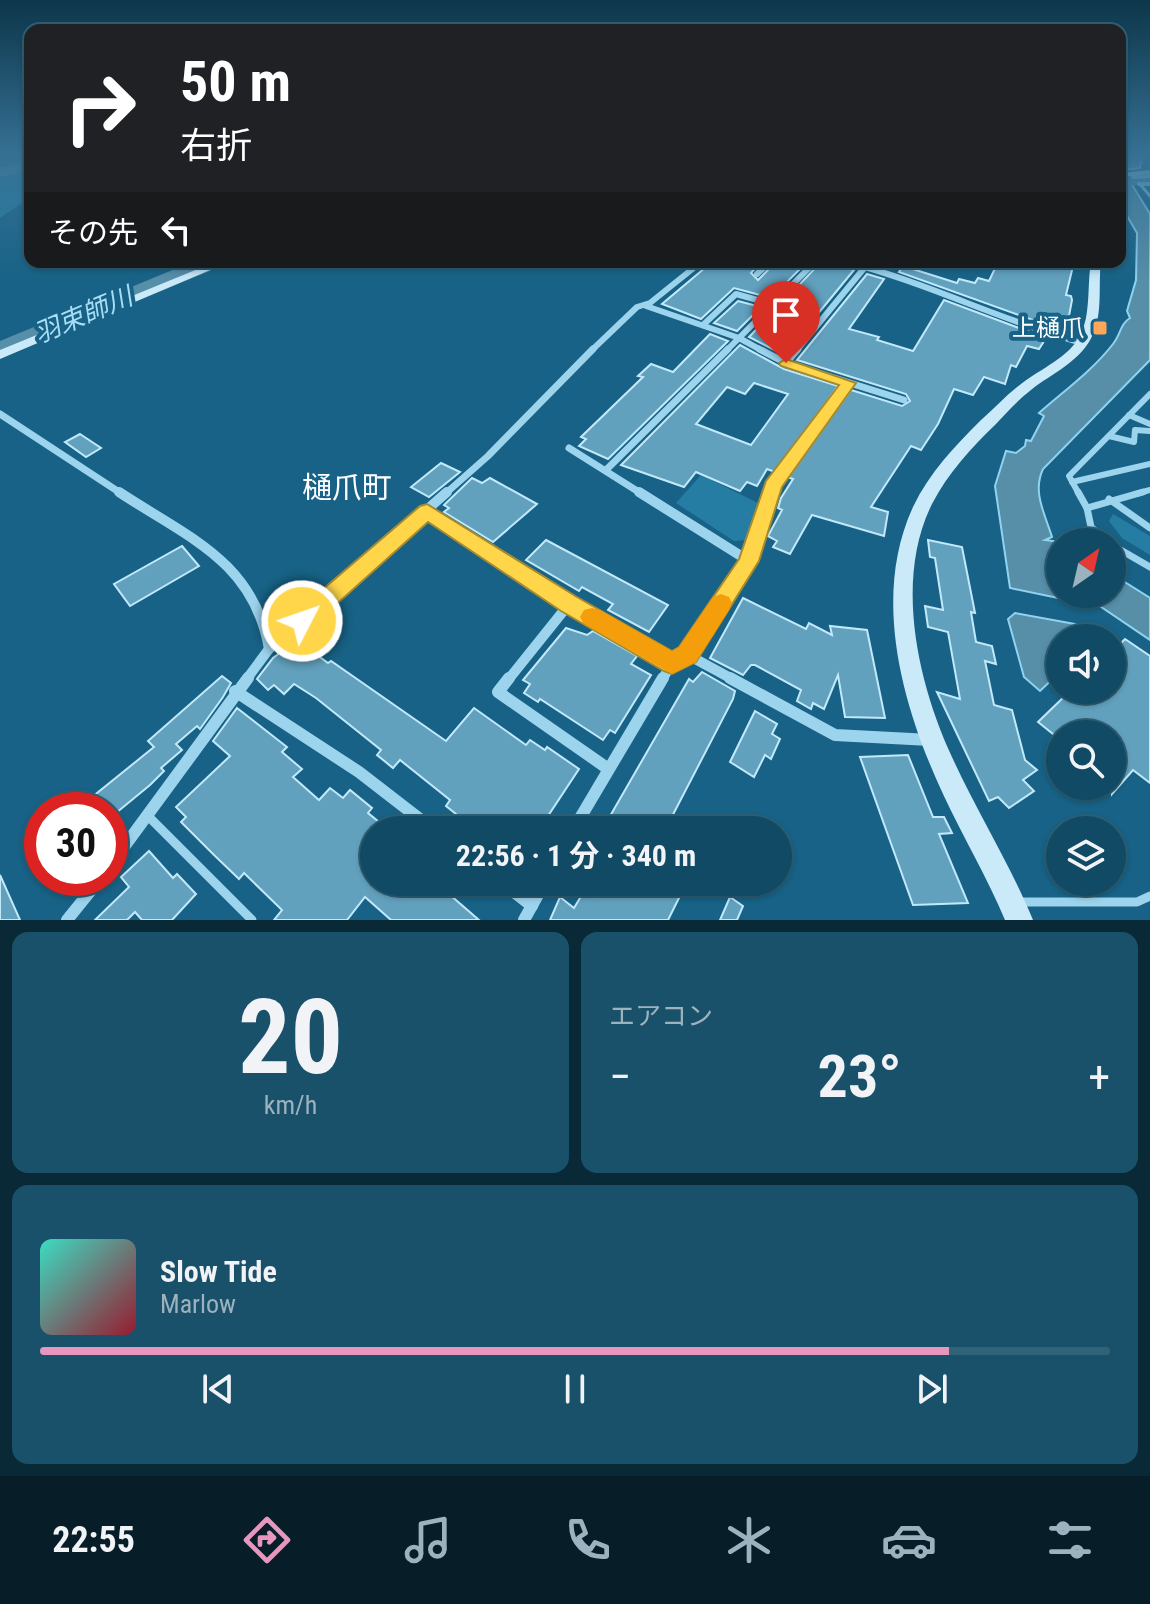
<!DOCTYPE html>
<html lang="ja">
<meta charset="utf-8">
<style>
:root{--surface:#114a64;--page:#1a516a;--text:#f1f3f6;--muted:#9cb3bf;--line:#306278;--accent:#e797bd}
body{margin:0;font-family:"Roboto Condensed","Noto Sans JP",sans-serif;background:var(--page);color:var(--text);height:100vh;display:flex;flex-direction:column;font-size:30px;white-space:nowrap}
*{box-sizing:border-box;margin:0}
p{font-size:26px;color:var(--muted)}
.icon{flex:none;width:44px;height:44px;fill:none;stroke:currentColor;stroke-width:2;stroke-linecap:round;stroke-linejoin:round}
.map{position:relative;height:920px;overflow:hidden}
.details{display:flex;flex-direction:column;gap:12px;padding:12px;background:#092937;flex:1}
.details>*{flex:none}
.top-card{position:absolute;left:24px;top:24px;width:1102px;height:244px;border-radius:16px;box-shadow:0 2px 6px #0004,0 0 0 2px var(--line);background:#202124;color:#fff;overflow:hidden}
.needle{width:52px;rotate:34deg}
.fabs{position:absolute;left:1046px;top:528px;display:grid;gap:16px}
.fabs a{display:grid;place-items:center;width:80px;height:80px;border-radius:50%;background:var(--surface);box-shadow:0 2px 6px #0004,0 0 0 2px var(--line);font-size:40px}
.speed{position:absolute;left:24px;top:792px;display:flex;gap:16px;font-size:40px;font-weight:700;text-align:center}
.speed>*{display:grid;place-content:center;width:104px;height:104px;border-radius:50%;background:var(--surface);box-shadow:0 2px 6px #0004,0 0 0 2px var(--line);line-height:1}
.speed .limit{border:12px solid #d22;background:#fff;color:#111}
.pin{position:absolute;display:grid;place-items:center;width:68px;height:68px;color:#fff;margin:-82px -34px;border-radius:50% 50% 50% 0;rotate:-45deg;box-shadow:0 0 8px #0007}
.pin .icon{rotate:45deg}
.me{position:absolute;width:88px;margin:-44px;rotate:49deg;stroke-linejoin:round;filter:drop-shadow(0 0 6px #0008)}
.turn{display:flex;align-items:center;gap:28px;height:168px;padding:0 24px;font-size:36px}
.turn .icon{width:104px;height:104px;stroke-width:2.5}
.turn b{display:block;font-size:56px;line-height:68px}
.then{display:flex;align-items:center;height:76px;padding:0 24px;background:#0003;gap:16px;font-size:30px}
.big{font-size:60px;font-weight:700;line-height:1.1}
.details .widget{flex:1;display:flex;flex-direction:column;justify-content:center;gap:12px;min-width:0;padding:0 28px;border-radius:16px;background:var(--page)}
.details .dial{align-items:center;gap:0}
.dial b{font-size:104px;line-height:1}
.song{display:flex;align-items:center;gap:24px}
.cover{width:96px;height:96px;border-radius:12px;background:linear-gradient(135deg,hsl(170 70% 55%),hsl(350 70% 35%))}
.played{height:8px;border-radius:4px;background:linear-gradient(90deg,var(--accent) 85%,var(--line) 85%)}
.keys{display:flex;justify-content:space-around;direction:ltr}
.heat{display:flex;justify-content:space-between;align-items:center;font-size:44px;direction:ltr}
.details .tiles{flex:1;display:grid;gap:12px;grid-template-columns:1fr 1fr}
.widget:last-child{grid-column:span 2}
.trip{position:absolute;left:360px;top:816px;width:432px;height:80px;border-radius:40px;background:var(--surface);box-shadow:0 2px 6px #0004,0 0 0 2px var(--line);font-weight:700;line-height:80px;text-align:center}
.tabs{display:flex;height:128px;justify-content:space-around;align-items:center;background:#071e28;color:var(--muted)}
.tabs .icon{width:56px;height:56px}
.tabs .on{color:var(--accent)}
.tabs b{font-size:36px;color:var(--text)}
.map>svg:first-child{display:block}
.green{fill:#267da4}
.water{fill:#578ea8;stroke:#8fd3f0;stroke-width:2}
.lines{fill:none;stroke-linecap:round;stroke-linejoin:round}
.river{fill:#578ea8;fill-rule:evenodd}
.building{fill:#62a1be;stroke:#c2e9fa;stroke-width:2;fill-rule:evenodd}
.lane-far3{stroke:#9dd4ed;stroke-width:3}
.lane-far2{stroke:#9dd4ed;stroke-width:6}
.lane-far1{stroke:#9dd4ed;stroke-width:7}
.lane{stroke:#9dd4ed;stroke-width:9}
.street-far4{stroke:#9dd4ed;stroke-width:4}
.street-far3{stroke:#9dd4ed;stroke-width:6}
.street-far2{stroke:#9dd4ed;stroke-width:7}
.street-far1{stroke:#9dd4ed;stroke-width:10}
.street{stroke:#9dd4ed;stroke-width:12}
.secondary{fill:#caeaf9;fill-rule:evenodd}
.route{fill:#ffd54a;stroke:#a68a30;stroke-width:2}
.slow{fill:#f59e0b}
.poi-dot{fill:#ffa759;stroke:#176286;stroke-width:3}
.labels{text-anchor:middle;stroke-width:8;stroke-linejoin:round;paint-order:stroke}
.far-poi-label{font-size:24px;fill:#fff;stroke:#176286;text-anchor:end}
.far-water-label{font-size:26px;font-style:italic;fill:#a8def5;stroke:#176286}
.neighbourhood-label{font-size:30px;fill:#fff;stroke:#176286}
</style>
<div class="map">
<svg width="1150" height="920" viewBox="0 0 1150 920">
<rect width="100%" height="100%" fill="#176286"/>
<g class="green">
<polygon points="30,168 30,197 0,218 0,175"/>
<polygon points="701,475 758,503 747,540 734,541 676,503"/>
<polygon points="1113,514 1150,536 1150,555 1122,538 1109,521"/>
</g>
<g class="water">
<path d="M1120,175L1130,181H1150L1131,183L1150,214V360L1043,469C1032,492 1045,514 1052,537L1045,540L1060,542V594H1081L1082,603L1010,588L995,486L1006,451L1016,453L1025,446L1026,440L1031,441L1044,416L1039,413C1064,391 1093,370 1113,344C1121,334 1120,324 1130,318L1127,311L1136,280L1137,233L1120,204Z"/>
<polygon points="1112,574 1150,598 1150,640 1082,594 1112,594"/>
<polygon points="1015,613 1102,629 1094,638 1060,638 1060,672 1040,691 1024,677 1008,619"/>
</g>
<g class="lines">
<g class="river">
<polygon points="30,160 30,170 0,177 0,167"/>
<rect x="1120" y="175" width="30" height="10"/>
<polygon points="192,262 222,262 219,267 0,358 0,341"/>
</g>
</g>
<g class="building">
<polygon points="1120,155 1142,156 1140,168 1122,170"/>
<polygon points="712,262 761,262 751,273 758,280 776,262 807,262 771,298 734,288 701,319 662,304"/>
<polygon points="821,262 854,270 784,355 749,337"/>
<polygon points="998,262 1074,262 1066,295 1071,296 1072,300 1066,332 899,272 903,266 957,283 959,279 975,283 978,278 989,281"/>
<polygon points="867,274 884,279 849,329 879,337 877,340 913,351 944,300 1046,338 1039,349 1027,346 1016,367 1011,365 1005,384 984,377 973,395 954,389 938,424 921,450 911,446 871,507 888,512 884,536 812,515 790,554 773,547 777,541 768,536 782,510 778,508 781,498 793,479 787,477 851,390 902,406 910,401 906,394 797,360"/>
<polygon points="738,301 761,307 737,331 714,323"/>
<polygon points="710,334 728,341 608,459 579,446 586,439 581,437 643,377 638,376 651,364 673,372"/>
<path d="M740,345L784,369L838,386L775,472L767,469L757,486L747,482L740,491L696,472L684,487L621,465ZM754,383L788,394L751,445L696,424L727,387L745,394Z"/>
<polygon points="80,434 101,448 86,457 65,442"/>
<polygon points="441,463 460,472 429,497 411,487"/>
<polygon points="472,478 482,483 490,478 537,504 493,542 444,512 449,508 444,505"/>
<polygon points="546,540 668,605 649,632 608,610 613,604 582,587 579,591 526,560"/>
<polygon points="928,540 962,547 975,613 971,612 976,642 992,646 996,664 985,661 994,705 1012,710 1025,760 1037,770 1023,780 1034,791 1009,808 998,797 989,801 937,692 960,699 948,632 928,627 925,606 943,610 935,558 930,557"/>
<polygon points="182,546 199,566 130,606 114,584"/>
<polygon points="743,598 806,629 809,623 832,635 830,626 867,630 885,718 845,717 838,675 824,709 813,703 811,709 797,701 801,690 755,665 751,665 743,675 710,658"/>
<polygon points="566,628 587,635 593,631 637,656 631,664 651,675 615,733 610,730 603,740 540,699 538,702 524,693 530,684 523,680"/>
<polygon points="1125,639 1150,656 1150,783 1133,770 1112,794 1112,734 1053,734 1038,722 1071,690 1112,690 1112,652"/>
<polygon points="292,644 297,648 302,644 328,663 331,661 446,741 474,708 526,745 530,740 545,750 547,747 579,769 546,819 561,830 476,830 446,806 450,800 400,760 393,768 377,755 381,750 316,698 294,684 284,694 274,685 268,690 257,679 273,658"/>
<polygon points="702,672 735,691 733,699 665,830 602,830 689,679 693,682"/>
<polygon points="222,676 231,683 223,697 200,729 197,726 176,744 182,750 161,768 164,771 150,785 110,818 110,810 76,810 154,747 148,741"/>
<polygon points="237,708 287,747 282,752 302,769 293,777 319,800 330,788 343,798 350,790 372,808 368,813 389,830 374,830 374,882 458,882 449,894 479,920 391,920 365,897 347,920 274,920 282,910 244,873 239,879 213,854 181,822 186,817 176,807 230,756 213,741"/>
<polygon points="755,711 777,724 772,734 780,739 771,759 765,755 754,777 730,762"/>
<polygon points="908,755 933,817 944,817 952,833 939,834 968,903 913,905 860,757"/>
<polygon points="149,851 173,878 177,874 196,894 172,920 142,920 135,912 127,920 95,920 129,887 121,877"/>
<polygon points="0,875 20,920 0,920"/>
<polygon points="606,882 687,882 668,920 550,920 560,897 574,908 586,888 598,897"/>
<polygon points="730,897 743,906 737,920 720,920"/>
</g>
<g class="lines">
<polyline class="lane-far3" points="1139,183 1150,196"/>
<g class="lane-far2">
<polyline points="1129,415 1150,424"/>
<polyline points="1109,436 1134,442 1135,430 1150,431"/>
<polyline points="1072,482 1150,464"/>
<polyline points="1079,494 1069,476 1150,394"/>
<polyline points="1136,494 1150,490"/>
</g>
<g class="lane-far1">
<polyline points="1078,492 1087,508"/>
<polyline points="1109,499 1150,528"/>
<polyline points="1107,542 1091,527 1087,508 1143,492"/>
<polyline points="1112,545 1150,567"/>
</g>
<g class="lane">
<polyline points="149,817 252,920"/>
<polyline points="1019,902 1137,902 1150,896"/>
</g>
<g class="street-far4">
<polyline points="1133,177 1150,176"/>
<polyline points="1139,184 1150,184"/>
</g>
<g class="street-far3">
<path d="M847,262C928,283 1002,321 1082,343"/>
<polyline points="757,274 770,262"/>
<polyline points="646,306 739,338 763,351"/>
<polyline points="703,325 736,294 775,305"/>
<polyline points="591,351 637,307 650,303 701,262"/>
<polyline points="726,351 815,262"/>
<polyline points="796,351 865,267 875,262"/>
</g>
<g class="street-far2">
<polyline points="759,349 786,363 904,400"/>
<polyline points="786,363 798,349"/>
<polyline points="0,414 122,494"/>
<polyline points="569,448 642,494"/>
<polyline points="606,470 728,349"/>
<polyline points="445,494 488,456 593,349"/>
<polyline points="770,494 773,485 848,383"/>
</g>
<g class="street-far1">
<path d="M119,492C187,537 254,561 269,649"/>
<polyline points="639,492 749,561"/>
<polyline points="427,511 569,604"/>
<polyline points="688,655 734,680"/>
<polyline points="246,680 269,649 447,492"/>
<polyline points="508,680 569,604 672,663"/>
<polyline points="662,680 672,663 688,655 749,561 771,492"/>
</g>
<g class="street">
<polyline points="509,678 498,692 607,768"/>
<polyline points="730,678 835,735 930,740"/>
<polyline points="235,691 359,772 434,830"/>
<polyline points="573,830 663,678"/>
<polyline points="110,866 248,678"/>
<polyline points="501,882 532,906"/>
<polyline points="67,920 101,878"/>
<polyline points="524,920 545,882"/>
</g>
<g class="secondary">
<polygon points="1150,170 1150,174 1120,177 1120,173"/>
<polygon points="215,262 229,262 0,359 0,350"/>
<path d="M1091,262H1101C1098,285 1103,312 1093,334C1082,361 1052,373 1031,390C1018,400 1007,412 996,424C971,448 948,473 932,504C894,580 918,684 952,757C977,812 1010,864 1033,920H1005C987,877 963,837 943,794C903,708 871,598 913,507C929,473 954,447 980,421C994,409 1006,395 1021,384C1040,369 1070,357 1081,334C1091,312 1087,285 1091,262Z"/>
</g>
</g>
<linearGradient id="sky" x2="0" y2="1"><stop stop-color="#0d364a"/><stop offset="0.55" stop-color="#367195"/><stop offset="1" stop-color="#367195" stop-opacity="0"/></linearGradient>
<rect width="1150" height="283" fill="url(#sky)"/>
<polygon class="route" points="786,359 856,383 782,487 759,561 696,662 672,674 664,671 561,611 428,522 310,628 302,631 294,628 290,621 294,614 420,506 427,504 577,597 672,651 679,647 739,559 766,481 839,385 781,366 779,363"/>
<polygon class="slow" points="721,594 729,597 732,603 729,610 696,662 672,674 584,624 580,617 584,610 592,608 600,610 672,651 679,647 713,597"/>
<rect class="poi-dot" x="1092" y="320" width="16" height="16" rx="4"/>
<g class="labels">
<g class="far-poi-label">
<text x="1084" y="336">上樋爪</text>
</g>
<g class="far-water-label">
<text transform="translate(83 315) rotate(-23)" y="9">羽束師川</text>
</g>
<g class="neighbourhood-label">
<text x="347" y="498">樋爪町</text>
</g>
</g>
</svg>
<div class="fabs">
<a><svg class="needle" viewBox="-14 -14 28 28"><path d="M0-13l5 13h-10z" fill="#e53935"/><path d="M0 13l5-13h-10z" fill="#9cb3bf"/></svg></a>
<a><svg class="icon" aria-label="sound" viewBox="0 0 24 24"><path d="M4 9h4l5-4v14l-5-4H4zM17 9q2 3 0 6"/></svg></a>
<a><svg class="icon" aria-label="search" viewBox="0 0 24 24"><circle cx="10" cy="10" r="6"/><path d="M15 15l6 6"/></svg></a>
<a><svg class="icon" aria-label="layers" viewBox="0 0 24 24"><path d="M12 4l9 5-9 5-9-5zM3 14l9 5 9-5"/></svg></a>
</div>
<div class="speed"><div class="limit">30</div></div>
<div class="pin" style="left:786px;top:363px;background:#d93025"><svg class="icon" aria-label="arrive" viewBox="0 0 24 24"><path d="M6 21V4h12l-3 4 3 4H6"/></svg></div>
<svg class="me" style="left:302px;top:621px" viewBox="-20 -20 40 40"><circle r="17" fill="#ffd54a" stroke="#fff" stroke-width="3"/><path d="M0-11L8 9 0 5-8 9z" fill="#fff"/></svg>
<div class="trip">22:56 · 1 分 · 340 m</div>
<div class="top-card">
<div class="turn"><svg class="icon" aria-label="right" viewBox="0 0 24 24"><path d="M7 20v-9h11M14 6l5 5-5 5"/></svg><div><b>50 m</b>右折</div></div>
<div class="then">その先<svg class="icon" aria-label="left" viewBox="0 0 24 24"><path d="M17 20v-9H6M10 6l-5 5 5 5"/></svg></div>
</div>
</div>
<section class="details">
<div class="tiles">
<div class="widget dial"><b>20</b><p>km/h</p></div>
<div class="widget"><p>エアコン</p>
<div class="heat"><a>−</a><b class="big">23°</b><a>+</a></div>
</div>
<div class="widget">
<div class="song"><i class="cover"></i><div><b>Slow Tide</b><p>Marlow</p></div></div>
<div class="played"></div>
<div class="keys"><svg class="icon" aria-label="previous" viewBox="0 0 24 24"><path d="M18 5L8 12l10 7zM5 5v14"/></svg><svg class="icon" aria-label="pause" viewBox="0 0 24 24"><path d="M8 5v14M16 5v14"/></svg><svg class="icon" aria-label="next" viewBox="0 0 24 24"><path d="M6 5l10 7-10 7zM19 5v14"/></svg></div>
</div>
</div>
</section>
<nav class="tabs">
<b>22:55</b>
<svg class="icon on" aria-label="directions" viewBox="0 0 24 24"><path d="M12 3l9 9-9 9-9-9zM9 14v-3h6M13 9l2 2-2 2"/></svg>
<svg class="icon" aria-label="music" viewBox="0 0 24 24"><path d="M9 18V5l10-2v13"/><circle cx="6" cy="18" r="3"/><circle cx="16" cy="16" r="3"/></svg>
<svg class="icon" aria-label="phone" viewBox="0 0 24 24"><path d="M5 4h4l2 5-3 2q2 4 5 5l2-3 5 2v4C11 20 4 13 5 4z"/></svg>
<svg class="icon" aria-label="climate" viewBox="0 0 24 24"><path d="M12 3v18M4 7l16 10M4 17L20 7"/></svg>
<svg class="icon" aria-label="car" viewBox="0 0 24 24"><path d="M5 17H2v-5l4-1 3-4h7l3 4 3 1v5h-3M9 17h6M6 11h13"/><circle cx="7" cy="17" r="2"/><circle cx="17" cy="17" r="2"/></svg>
<svg class="icon" aria-label="filters" viewBox="0 0 24 24"><path d="M4 7h16M4 17h16"/><circle cx="9" cy="7" r="2"/><circle cx="15" cy="17" r="2"/></svg>
</nav>
